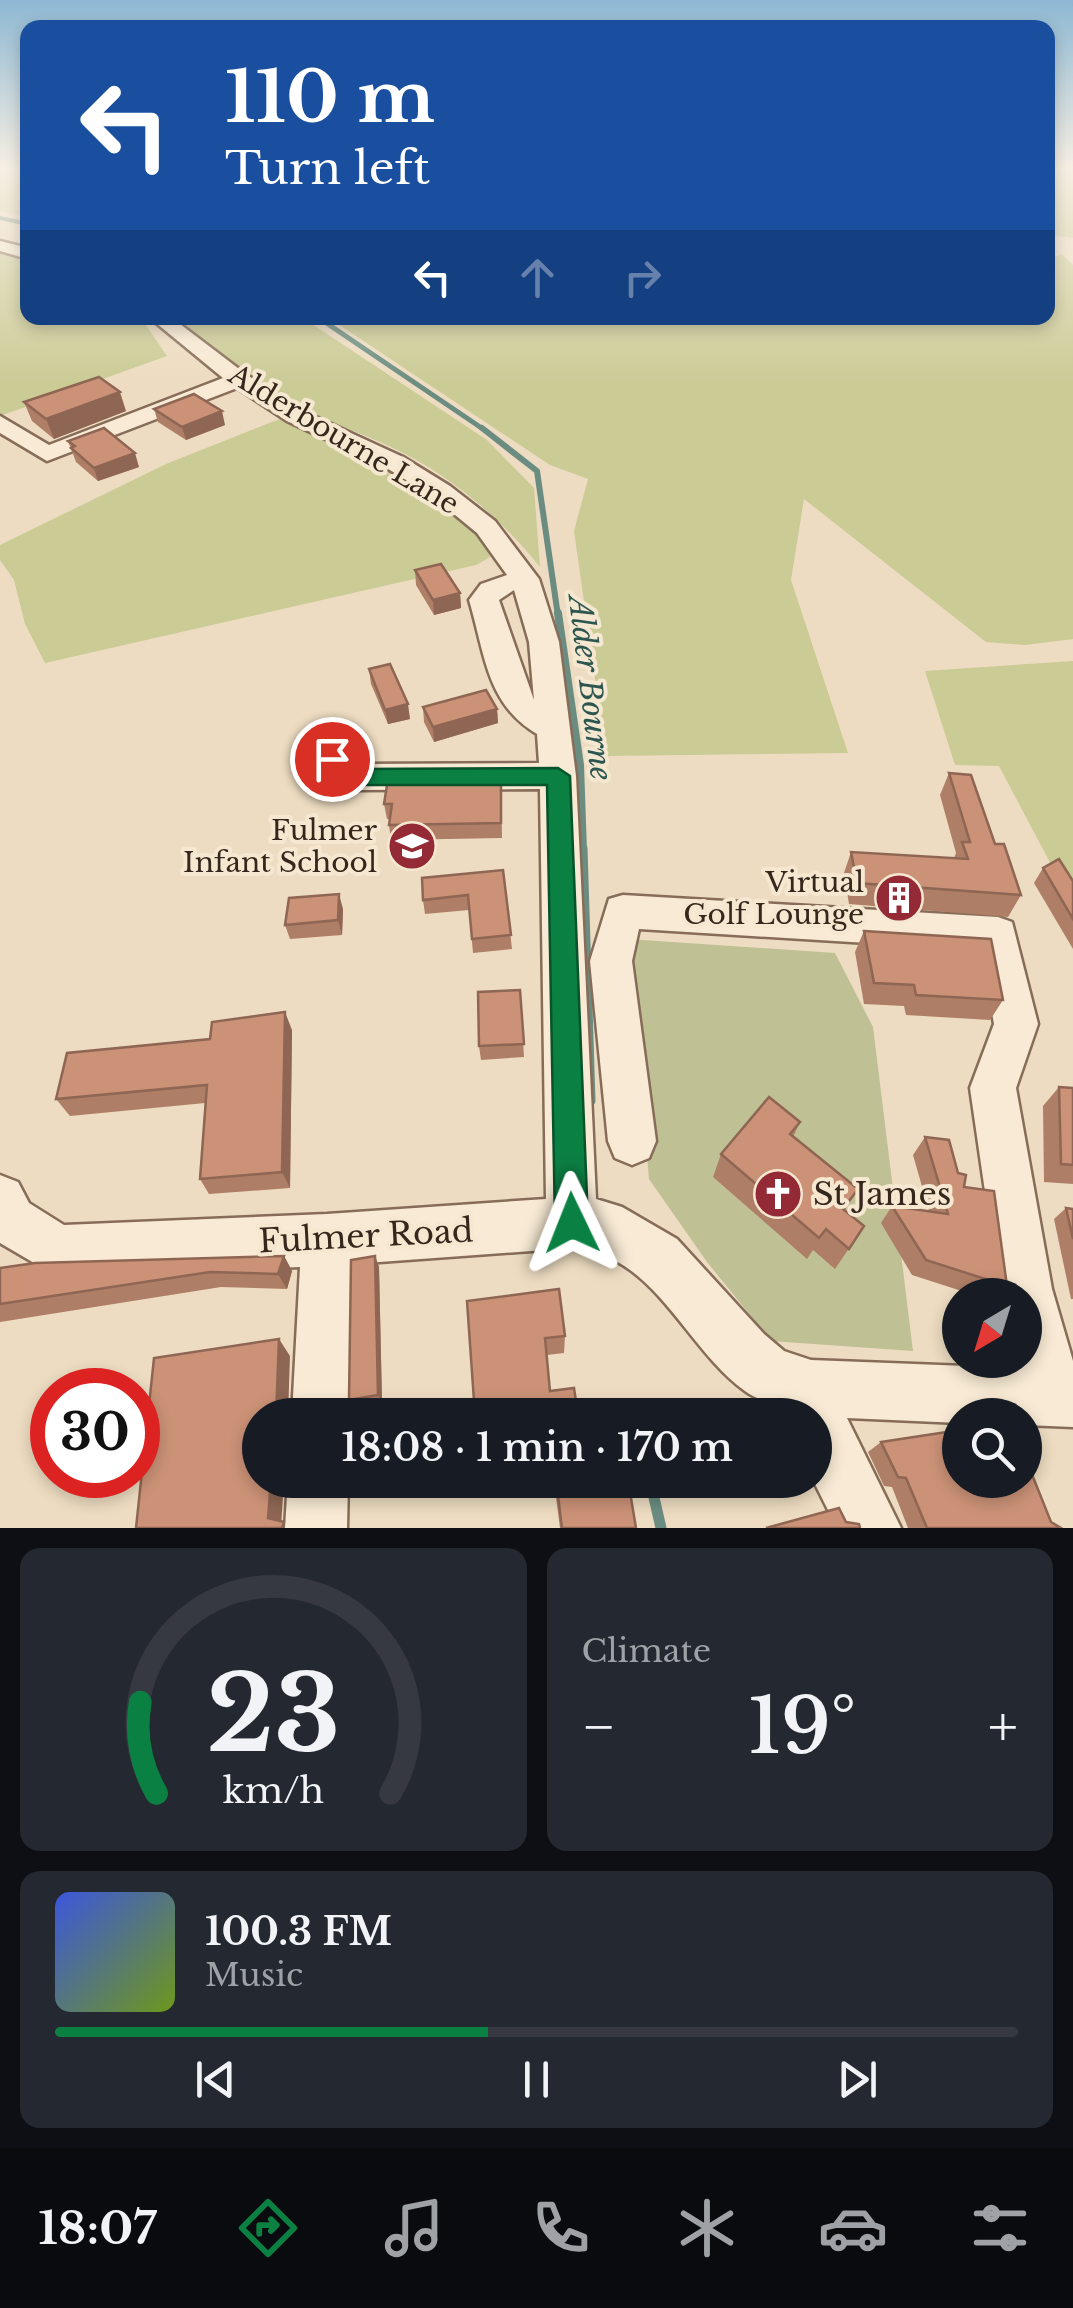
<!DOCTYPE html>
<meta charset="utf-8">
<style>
:root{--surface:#171b24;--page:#242831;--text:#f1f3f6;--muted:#9ea1a6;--line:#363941;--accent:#0b8043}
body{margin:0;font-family:"Libre Baskerville",serif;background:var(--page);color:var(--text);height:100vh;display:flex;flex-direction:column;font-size:38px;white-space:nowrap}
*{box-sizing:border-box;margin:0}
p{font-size:32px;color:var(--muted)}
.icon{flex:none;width:55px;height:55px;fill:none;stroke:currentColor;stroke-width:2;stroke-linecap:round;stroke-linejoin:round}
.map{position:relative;height:1528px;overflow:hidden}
.sheet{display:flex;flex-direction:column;gap:20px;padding:20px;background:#0d0f14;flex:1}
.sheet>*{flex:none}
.banner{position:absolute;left:20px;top:20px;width:1035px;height:305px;border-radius:20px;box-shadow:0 5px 15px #0003;background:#1a4fa0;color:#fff;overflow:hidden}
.needle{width:65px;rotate:218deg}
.tools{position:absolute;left:942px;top:1278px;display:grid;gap:20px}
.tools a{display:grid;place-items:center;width:100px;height:100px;border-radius:50%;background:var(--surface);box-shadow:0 5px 15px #0003;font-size:50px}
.speed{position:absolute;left:30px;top:1368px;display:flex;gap:20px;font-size:50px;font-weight:700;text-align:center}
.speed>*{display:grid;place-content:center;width:130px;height:130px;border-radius:50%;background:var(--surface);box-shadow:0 5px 15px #0003;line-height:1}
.speed .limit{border:15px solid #d22;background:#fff;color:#111}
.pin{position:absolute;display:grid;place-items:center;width:85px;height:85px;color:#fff;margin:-42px;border:5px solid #fff;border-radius:50%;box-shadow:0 2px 10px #0007}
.me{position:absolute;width:110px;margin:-55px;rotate:358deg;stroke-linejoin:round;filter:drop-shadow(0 0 8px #0008)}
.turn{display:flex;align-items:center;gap:35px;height:210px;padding:0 40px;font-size:45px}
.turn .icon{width:130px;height:130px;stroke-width:2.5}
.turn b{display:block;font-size:70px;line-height:85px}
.lanes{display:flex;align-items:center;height:95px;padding:0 40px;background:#0003;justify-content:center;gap:50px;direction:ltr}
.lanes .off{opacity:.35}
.big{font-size:75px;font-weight:600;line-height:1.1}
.sheet .widget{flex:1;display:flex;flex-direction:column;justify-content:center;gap:15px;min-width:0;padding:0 35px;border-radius:20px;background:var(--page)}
.sheet .dial{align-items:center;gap:0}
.dial svg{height:260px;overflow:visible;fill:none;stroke:var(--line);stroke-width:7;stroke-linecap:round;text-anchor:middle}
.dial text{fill:var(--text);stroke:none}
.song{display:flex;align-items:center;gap:30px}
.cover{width:120px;height:120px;border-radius:15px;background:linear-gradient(135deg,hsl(230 70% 55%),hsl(80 70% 35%))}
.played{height:10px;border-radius:5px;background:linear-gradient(90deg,var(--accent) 45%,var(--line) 45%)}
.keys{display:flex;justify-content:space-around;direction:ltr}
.heat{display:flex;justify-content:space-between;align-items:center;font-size:55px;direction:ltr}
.sheet .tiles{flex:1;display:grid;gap:20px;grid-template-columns:1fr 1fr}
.widget:last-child{grid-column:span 2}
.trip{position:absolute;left:242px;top:1398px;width:590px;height:100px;border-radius:50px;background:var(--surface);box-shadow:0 5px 15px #0003;font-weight:600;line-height:100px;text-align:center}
.tabs{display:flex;height:160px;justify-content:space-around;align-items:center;background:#090b0e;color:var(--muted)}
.tabs .icon{width:70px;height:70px}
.tabs .current{color:var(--accent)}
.tabs b{font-size:45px;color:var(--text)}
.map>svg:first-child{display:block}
.green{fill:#cacb95}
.cemetery{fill:#bfc094}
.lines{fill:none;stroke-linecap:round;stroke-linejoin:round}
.stream-far5{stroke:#6b8d81;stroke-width:4}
.stream-far4{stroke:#6b8d81;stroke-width:5}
.stream-far3{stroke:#6b8d81;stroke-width:6}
.stream-far2{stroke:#6b8d81;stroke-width:8}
.stream-far1{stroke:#6b8d81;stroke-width:9}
.stream{stroke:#6b8d81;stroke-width:11}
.minor-casing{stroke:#866c59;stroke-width:5}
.minor{fill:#f8ead4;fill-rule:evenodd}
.wall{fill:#af7e66}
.shaded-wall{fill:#8e6653}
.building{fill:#cb9277;stroke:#8e6653;stroke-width:2.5}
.route{fill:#0b8043;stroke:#07532c;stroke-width:2.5}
.labels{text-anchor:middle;stroke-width:8;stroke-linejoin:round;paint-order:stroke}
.street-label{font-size:28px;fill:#36271d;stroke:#f5e7d0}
.poi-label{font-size:28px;fill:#36271d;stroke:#f5e7d0;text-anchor:end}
.water-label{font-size:30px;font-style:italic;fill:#2c564f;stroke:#f5e7d0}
.near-poi-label{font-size:32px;fill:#36271d;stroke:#f5e7d0;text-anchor:start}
.near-street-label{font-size:32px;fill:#36271d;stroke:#f5e7d0}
</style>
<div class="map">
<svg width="1073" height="1528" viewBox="0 0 1073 1528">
<rect width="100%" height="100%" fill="#eddcc1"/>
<g class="green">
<polygon points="0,170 27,170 27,217 0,211"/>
<polygon points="1048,170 1073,170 1073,238 1048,235"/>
<polygon points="0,252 27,260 28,318 141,318 167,356 0,416"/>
<polygon points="1062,254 1073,265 1073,639 1025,645 986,642 804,499 791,580 848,753 606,756 574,531 588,479 550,465 329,318 1048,318 1048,259"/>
<path d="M164,318H303L487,440L534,488L540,567C500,517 449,474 391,447C353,429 313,417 276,399C236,378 198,347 164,318Z"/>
<path d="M282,418C335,440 473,501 490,557L476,565L45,663L25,624L14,580L0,560V545L166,464Z"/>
<polygon points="1073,661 1073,906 999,766 955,765 925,671"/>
</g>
<polygon class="cemetery" points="628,939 835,953 873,1027 913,1351 771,1341 707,1262 649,1179"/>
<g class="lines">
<polyline class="stream-far5" points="0,218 28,224"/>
<polyline class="stream-far4" points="319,318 486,431"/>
<polyline class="stream-far3" points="482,428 537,471 558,616"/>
<polyline class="stream-far2" points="558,613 580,765 583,851"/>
<polyline class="stream-far1" points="583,848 591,1101"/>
<polyline class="stream" points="650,1480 661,1528"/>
<g class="minor-casing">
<g id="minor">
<polygon points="0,241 28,248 28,259 0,251"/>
<path d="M150,318H172L247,375L303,411L403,457L450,486L495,521L539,579L559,642L576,776L596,1199L622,1207L677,1239L764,1334L784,1351L811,1360L1019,1368L1017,1360H1025V1295H1000L970,1088L994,1024L981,950L639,929L632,961L656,1141L649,1158L632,1165L615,1158L608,1141L590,961L609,899L623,895L998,917L1012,922L1038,1024L1016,1088L1052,1289L1073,1361V1427L1025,1425V1415H960V1423L847,1418L901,1528H837L813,1480L815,1415H789L788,1409C774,1404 757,1400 745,1391C684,1347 655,1254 572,1248L352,1264L350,1415H292L300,1267L58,1277L0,1243V1175L18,1182L29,1203L64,1225L327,1214L546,1199L540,789L357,790L324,777L312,744L317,735L329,732L341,735L351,760L360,764L539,763L537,734C486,704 485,653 469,600L481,584L507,575L477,533L432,496L385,467L287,421L237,388L47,461L0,433V416L49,445L223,378ZM514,590L529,642L534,700L499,600Z"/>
<polygon points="288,1480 348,1480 347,1528 285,1528"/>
</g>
</g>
<use href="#minor" class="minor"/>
</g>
<g class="wall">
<polygon points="24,402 126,411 54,439 32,421"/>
<polygon points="154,409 225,425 186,440 158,422"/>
<polygon points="68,441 139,467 98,481 76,462"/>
<polygon points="415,570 460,593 461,608 434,615 416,585"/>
<polygon points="369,669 410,719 388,724 371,684"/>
<polygon points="423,707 497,709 498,723 434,742 424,722"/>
<polygon points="949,773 995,844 1021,895 1008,917 849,904 844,873 851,852 954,858 956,853 940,795"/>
<polygon points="501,778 502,838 391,840 389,825 390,819 387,819 384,804"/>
<polygon points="1043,868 1073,881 1073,949 1034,883"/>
<polygon points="503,870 512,949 473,953 469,910 425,914 423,900"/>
<polygon points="343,909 342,935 290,939 285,925"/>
<polygon points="864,931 1003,1000 990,1020 906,1015 904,1006 864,1004 855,952"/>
<polygon points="520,990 524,1057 481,1060 479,1046"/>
<polygon points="292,1030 290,1188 209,1194 200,1179 205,1103 70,1116 56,1099 210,1039"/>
<polygon points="1059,1087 1073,1088 1073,1184 1044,1182 1043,1106"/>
<polygon points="800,1122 793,1137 858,1189 845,1210 864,1226 835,1269 813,1250 807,1259 713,1177 721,1154"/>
<polygon points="925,1137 958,1173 1007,1286 996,1295 974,1295 912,1275 881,1223 892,1206 929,1211 913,1155"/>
<polygon points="1066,1208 1073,1209 1073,1299 1071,1299 1054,1219"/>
<polygon points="284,1256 292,1271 287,1289 221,1287 0,1322 0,1268"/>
<polygon points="375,1256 379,1267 382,1403 354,1407 349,1400"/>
<polygon points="559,1289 565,1336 564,1353 547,1355 475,1415"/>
<polygon points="881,1442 1051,1522 1061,1528 908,1528 892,1487 884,1486 868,1452"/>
<polygon points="479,1480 628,1480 636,1528 560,1528 554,1482 482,1493"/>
</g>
<g class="shaded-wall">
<polygon points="120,392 126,411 54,439 46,419"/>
<polygon points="222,411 225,425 186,440 182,427"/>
<polygon points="135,453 139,467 98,481 94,468"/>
<polygon points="460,593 461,608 434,615 433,600"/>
<polygon points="408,704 410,719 388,724 385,710"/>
<polygon points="497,709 498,723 434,742 433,727"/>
<polygon points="339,894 343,909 342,935 338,920"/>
<polygon points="285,1012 292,1030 290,1188 282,1172"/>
<polygon points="284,1256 292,1271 287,1289 278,1274"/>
<polygon points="375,1256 379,1267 382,1403 378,1395"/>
<polygon points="279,1339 290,1356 288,1415 276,1415"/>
<polygon points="271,1480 284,1480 281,1528 268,1518"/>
</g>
<g class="building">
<polygon points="99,377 120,392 46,419 24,402"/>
<polygon points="194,394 222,411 182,427 154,409"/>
<polygon points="104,428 135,453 94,468 71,448 75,446 68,441"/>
<polygon points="441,564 460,593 433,600 415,570"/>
<polygon points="390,664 408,704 385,710 369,669"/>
<polygon points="486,690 497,709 433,727 423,707"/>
<polygon points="949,773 971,775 995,844 1004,844 1021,895 857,883 851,852 968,859 962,842 970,842"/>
<polygon points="501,778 501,823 389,825 392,804 384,804 388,779"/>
<polygon points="1059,859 1073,881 1073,919 1043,868"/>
<polygon points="503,870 511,935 472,939 468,895 423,900 422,878"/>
<polygon points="339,894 338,920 285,925 289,898"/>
<polygon points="864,931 991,939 1003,1000 916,995 914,985 874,983"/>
<polygon points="520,990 524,1044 479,1046 478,992"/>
<polygon points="285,1012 282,1172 200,1179 207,1085 56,1099 67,1053 210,1039 212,1022"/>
<polygon points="1059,1087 1073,1088 1073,1165 1061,1164"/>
<polygon points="769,1097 800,1122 790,1134 858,1189 843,1209 864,1226 849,1249 826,1229 819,1238 721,1154"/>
<polygon points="925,1137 949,1140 958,1173 966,1175 964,1187 994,1191 1007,1286 926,1260 892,1206 948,1214"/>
<polygon points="1066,1208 1073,1209 1073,1239"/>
<polygon points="284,1256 278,1274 210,1272 0,1304 0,1268 35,1263"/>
<polygon points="375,1256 378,1395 349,1400 351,1260"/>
<polygon points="559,1289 565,1336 545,1338 550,1391 574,1388 578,1415 475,1415 467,1301"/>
<polygon points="279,1339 276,1415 260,1415 260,1480 271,1480 268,1518 284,1522 282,1528 136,1528 154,1358"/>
<polygon points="960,1430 960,1480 1025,1480 1025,1457 1051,1522 1061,1528 927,1528 906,1478 898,1477 881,1442"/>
<polygon points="556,1480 628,1480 636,1528 562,1528"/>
<polygon points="839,1508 846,1522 859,1524 860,1528 766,1528"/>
</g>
<linearGradient id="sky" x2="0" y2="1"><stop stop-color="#8db8d3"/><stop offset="0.44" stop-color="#f7efe3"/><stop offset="1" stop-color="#f7efe3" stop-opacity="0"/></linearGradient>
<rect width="1073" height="384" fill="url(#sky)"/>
<path class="route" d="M332,751L357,769L558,768L570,776L588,1223L583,1234L572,1239L560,1234L555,1223L547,785H357C339,781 331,776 321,759Z"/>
<defs>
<g id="school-disc" transform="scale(2.5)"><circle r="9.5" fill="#942a35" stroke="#f5e7d0"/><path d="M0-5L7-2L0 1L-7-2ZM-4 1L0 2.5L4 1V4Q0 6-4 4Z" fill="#fff"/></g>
<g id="building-disc" transform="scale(2.5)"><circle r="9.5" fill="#942a35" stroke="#f5e7d0"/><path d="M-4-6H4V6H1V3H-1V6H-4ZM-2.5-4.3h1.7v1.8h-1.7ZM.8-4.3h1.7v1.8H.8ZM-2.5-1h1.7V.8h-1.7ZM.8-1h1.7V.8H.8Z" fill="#fff"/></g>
<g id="church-disc" transform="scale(2.5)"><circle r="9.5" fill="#942a35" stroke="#f5e7d0"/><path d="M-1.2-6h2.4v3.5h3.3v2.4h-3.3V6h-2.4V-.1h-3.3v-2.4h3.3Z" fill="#fff"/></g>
</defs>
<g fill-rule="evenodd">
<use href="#school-disc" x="412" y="846"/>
<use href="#building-disc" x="899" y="898"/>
<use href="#church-disc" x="778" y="1194"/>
</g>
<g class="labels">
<g class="street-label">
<text transform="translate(344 439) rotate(31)" y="10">Alderbourne Lane</text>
</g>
<g class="poi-label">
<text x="377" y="840">Fulmer<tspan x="377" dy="32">Infant School</tspan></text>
<text x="864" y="892">Virtual<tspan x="864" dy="32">Golf Lounge</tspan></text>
</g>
<g class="water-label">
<text transform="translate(590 688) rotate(83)" y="10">Alder Bourne</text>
</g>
<g class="near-poi-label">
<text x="813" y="1205">St James</text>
</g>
<g class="near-street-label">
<text transform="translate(366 1236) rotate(-3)" y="11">Fulmer Road</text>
</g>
</g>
</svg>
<div class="tools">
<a><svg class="needle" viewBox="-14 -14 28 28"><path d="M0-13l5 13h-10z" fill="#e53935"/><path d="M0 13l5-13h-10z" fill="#9ea1a6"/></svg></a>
<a><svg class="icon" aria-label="search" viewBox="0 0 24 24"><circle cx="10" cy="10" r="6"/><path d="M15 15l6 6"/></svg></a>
</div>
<div class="speed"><div class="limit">30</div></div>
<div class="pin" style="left:332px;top:759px;background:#d93025"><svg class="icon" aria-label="arrive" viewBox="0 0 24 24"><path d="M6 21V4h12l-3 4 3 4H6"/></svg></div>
<svg class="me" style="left:572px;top:1223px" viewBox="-20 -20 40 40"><path d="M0-17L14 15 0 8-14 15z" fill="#0b8043" stroke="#fff" stroke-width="4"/></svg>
<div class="trip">18:08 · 1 min · 170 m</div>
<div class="banner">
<div class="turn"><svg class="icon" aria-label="left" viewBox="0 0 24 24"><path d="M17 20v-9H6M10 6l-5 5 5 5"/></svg><div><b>110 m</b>Turn left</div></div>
<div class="lanes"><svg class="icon" aria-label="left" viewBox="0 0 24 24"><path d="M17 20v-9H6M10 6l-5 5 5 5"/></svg><svg class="icon off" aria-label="ahead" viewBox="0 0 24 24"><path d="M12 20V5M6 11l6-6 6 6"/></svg><svg class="icon off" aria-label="right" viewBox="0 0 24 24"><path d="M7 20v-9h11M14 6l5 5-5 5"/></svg></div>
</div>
</div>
<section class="sheet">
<div class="tiles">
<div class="widget dial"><svg viewBox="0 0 100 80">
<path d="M14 69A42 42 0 1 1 86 69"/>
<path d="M14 69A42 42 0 0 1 9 41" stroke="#0b8043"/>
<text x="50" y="56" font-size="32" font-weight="700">23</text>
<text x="50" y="72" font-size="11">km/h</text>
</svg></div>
<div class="widget"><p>Climate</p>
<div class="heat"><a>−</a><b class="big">19°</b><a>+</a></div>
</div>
<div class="widget">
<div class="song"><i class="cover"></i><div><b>100.3 FM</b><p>Music</p></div></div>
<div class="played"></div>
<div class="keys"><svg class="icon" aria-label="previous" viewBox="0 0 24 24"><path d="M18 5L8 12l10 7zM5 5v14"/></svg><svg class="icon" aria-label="pause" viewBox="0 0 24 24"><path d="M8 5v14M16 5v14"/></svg><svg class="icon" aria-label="next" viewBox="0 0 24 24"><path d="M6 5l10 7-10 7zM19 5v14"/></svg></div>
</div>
</div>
</section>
<nav class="tabs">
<b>18:07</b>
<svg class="icon current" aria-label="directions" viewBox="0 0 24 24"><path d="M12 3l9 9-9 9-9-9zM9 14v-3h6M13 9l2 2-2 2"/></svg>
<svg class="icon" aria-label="music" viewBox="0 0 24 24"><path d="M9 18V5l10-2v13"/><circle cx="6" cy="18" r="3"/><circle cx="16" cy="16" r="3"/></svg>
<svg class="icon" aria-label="phone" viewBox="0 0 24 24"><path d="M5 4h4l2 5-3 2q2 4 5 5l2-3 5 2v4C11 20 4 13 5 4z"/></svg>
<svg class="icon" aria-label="climate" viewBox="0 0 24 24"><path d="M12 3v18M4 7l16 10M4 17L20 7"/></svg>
<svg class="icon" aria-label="car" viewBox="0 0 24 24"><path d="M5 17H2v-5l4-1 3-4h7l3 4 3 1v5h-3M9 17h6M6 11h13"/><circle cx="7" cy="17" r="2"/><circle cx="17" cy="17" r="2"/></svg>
<svg class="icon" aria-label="filters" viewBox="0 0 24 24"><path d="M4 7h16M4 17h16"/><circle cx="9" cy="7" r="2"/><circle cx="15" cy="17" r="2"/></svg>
</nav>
